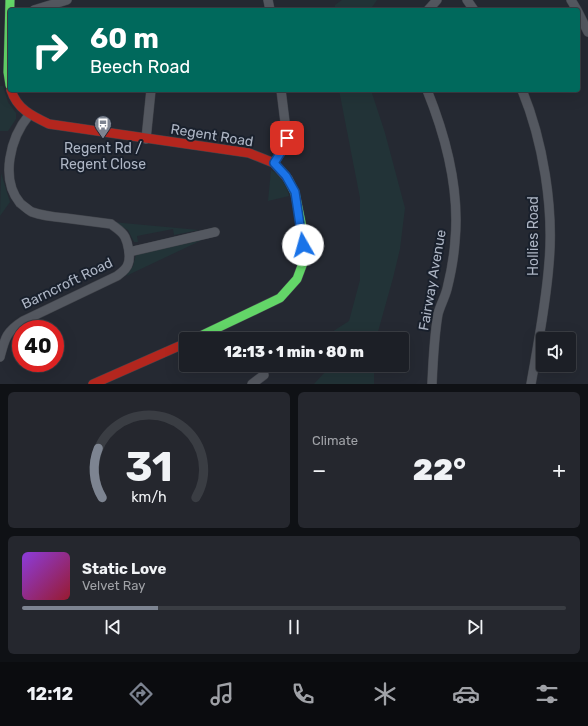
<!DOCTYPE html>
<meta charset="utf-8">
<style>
:root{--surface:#1c1f26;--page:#25272e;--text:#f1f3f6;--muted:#a0a2a7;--line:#3a3d43;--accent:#7d8491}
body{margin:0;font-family:Rubik,sans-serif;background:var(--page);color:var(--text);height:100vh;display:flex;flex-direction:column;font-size:15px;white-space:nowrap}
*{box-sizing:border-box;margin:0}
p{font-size:13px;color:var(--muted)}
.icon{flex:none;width:22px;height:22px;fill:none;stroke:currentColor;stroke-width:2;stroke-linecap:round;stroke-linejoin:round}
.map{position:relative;height:384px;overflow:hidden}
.details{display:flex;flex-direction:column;gap:8px;padding:8px;background:#0f1115;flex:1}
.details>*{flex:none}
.top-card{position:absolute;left:8px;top:8px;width:572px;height:84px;border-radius:4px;box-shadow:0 4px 16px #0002,0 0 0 1px var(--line);background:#00695c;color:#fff;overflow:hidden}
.tools{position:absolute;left:536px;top:332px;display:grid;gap:8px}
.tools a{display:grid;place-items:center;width:40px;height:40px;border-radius:4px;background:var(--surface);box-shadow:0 4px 16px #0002,0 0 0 1px var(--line);font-size:20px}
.speed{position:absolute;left:12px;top:320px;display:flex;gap:8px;font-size:20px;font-weight:700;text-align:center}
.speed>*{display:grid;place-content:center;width:52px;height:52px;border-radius:50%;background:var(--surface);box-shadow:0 4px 16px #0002,0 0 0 1px var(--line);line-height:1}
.speed .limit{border:6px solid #d22;background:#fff;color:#111}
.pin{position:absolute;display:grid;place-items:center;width:34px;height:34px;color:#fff;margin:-17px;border-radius:8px;box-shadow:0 2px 6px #0006}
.me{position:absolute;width:44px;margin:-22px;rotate:353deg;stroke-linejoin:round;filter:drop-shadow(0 0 3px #0008)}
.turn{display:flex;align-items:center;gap:14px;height:84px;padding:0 16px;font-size:18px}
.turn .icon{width:52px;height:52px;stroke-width:2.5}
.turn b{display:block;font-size:28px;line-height:34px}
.big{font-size:30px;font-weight:800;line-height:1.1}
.details .widget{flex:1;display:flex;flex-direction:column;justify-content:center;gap:6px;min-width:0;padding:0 14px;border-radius:6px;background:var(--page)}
.details .dial{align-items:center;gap:0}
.dial svg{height:104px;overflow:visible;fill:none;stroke:var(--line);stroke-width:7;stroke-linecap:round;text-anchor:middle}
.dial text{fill:var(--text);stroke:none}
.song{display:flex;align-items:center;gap:12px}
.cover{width:48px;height:48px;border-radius:6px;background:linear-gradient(135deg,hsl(270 70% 55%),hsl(350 70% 35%))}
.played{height:4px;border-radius:2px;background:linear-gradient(90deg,var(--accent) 25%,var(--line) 25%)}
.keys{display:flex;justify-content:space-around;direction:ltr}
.heat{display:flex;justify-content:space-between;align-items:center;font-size:22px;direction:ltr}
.details .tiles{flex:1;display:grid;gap:8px;grid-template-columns:1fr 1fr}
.widget:last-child{grid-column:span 2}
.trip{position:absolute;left:179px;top:332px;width:230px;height:40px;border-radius:4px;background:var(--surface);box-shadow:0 4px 16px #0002,0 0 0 1px var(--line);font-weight:800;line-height:40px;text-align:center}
.tab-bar{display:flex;height:64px;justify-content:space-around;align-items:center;background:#0b0c0f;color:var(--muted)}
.tab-bar .icon{width:28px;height:28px}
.tab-bar .selected{color:var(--accent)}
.tab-bar b{font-size:18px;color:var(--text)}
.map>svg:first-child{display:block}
.green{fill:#223337}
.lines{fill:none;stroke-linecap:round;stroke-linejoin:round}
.street-casing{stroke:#41444b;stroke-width:10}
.fast-casing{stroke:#41444b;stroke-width:10}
.jam-casing{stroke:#41444b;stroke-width:10}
.street{stroke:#545860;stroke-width:9}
.fast{stroke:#63d668;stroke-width:9}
.jam{stroke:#b3261e;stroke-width:9}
.route-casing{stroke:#114b97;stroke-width:10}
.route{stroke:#1a73e8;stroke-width:7}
.labels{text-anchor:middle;stroke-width:4;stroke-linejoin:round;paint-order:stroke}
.street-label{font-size:14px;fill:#adb5c4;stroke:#19202c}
.poi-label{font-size:14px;fill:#adb5c4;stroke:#19202c}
</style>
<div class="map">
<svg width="588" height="384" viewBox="0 0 588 384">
<rect width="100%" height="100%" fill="#252932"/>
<g class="green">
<polygon points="342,0 377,0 370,10 335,10 335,5"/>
<polygon points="0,86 3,86 8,102 16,113 16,119 8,131 0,131"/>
<polygon points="339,90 371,90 385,133 405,208 400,249 393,278 376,339 321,339 349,321 360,280 360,198"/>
<path d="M271,170C280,175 287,185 289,196L268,201Z"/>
<polygon points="1,173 10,202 0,216"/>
<polygon points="112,222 199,230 174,235 173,229 137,236 138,242 134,242 128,230"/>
<polygon points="202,240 126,276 133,266 136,254"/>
<polygon points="323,365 374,365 374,384 314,384 326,371"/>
</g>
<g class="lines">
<g class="street-casing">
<g id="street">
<polyline points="268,0 270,10"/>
<polyline points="467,0 474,10"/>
<polyline points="571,0 577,10"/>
<polyline points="34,10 67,0"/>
<polyline points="428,10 437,0"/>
<polyline points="578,12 588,32"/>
<path d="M427,90C446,137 460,189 455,241C454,256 451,273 447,289C445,297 440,306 438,314C434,337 433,361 432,384"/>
<path d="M522,90C543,141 554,208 549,263C546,304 538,344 531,384"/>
<polyline points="146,139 151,90"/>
<polyline points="274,163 283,149 287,138 281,90"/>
<polyline points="129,252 215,232"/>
<path d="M0,357C5,338 6,332 23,321L117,276C121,273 127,269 128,264C131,257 128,243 125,237C122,231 116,228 111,224C95,222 80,220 65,218C54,217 43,216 32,212C28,210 24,206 20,203C0,179 10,138 29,115"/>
<polyline points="252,384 264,375"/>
</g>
</g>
<g class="fast-casing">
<g id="fast">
<polyline points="10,0 8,72 10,85"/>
<polyline points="194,339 280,298 297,279 303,263 303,232 295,193 288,179"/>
</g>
</g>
<g class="jam-casing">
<g id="jam">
<path d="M11,90C17,109 32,116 49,124L249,153L274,163L288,179"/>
<polyline points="93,384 186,343"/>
</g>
</g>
<use href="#street" class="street"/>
<use href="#fast" class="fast"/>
<use href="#jam" class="jam"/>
</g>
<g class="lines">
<g class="route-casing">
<polyline id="route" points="287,138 283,149 274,163 286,176 295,192 303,245"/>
</g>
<use href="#route" class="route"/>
</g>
<defs>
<g id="bus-pin" transform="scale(0.9)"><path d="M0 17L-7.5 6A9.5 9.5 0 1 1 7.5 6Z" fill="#7d8491" stroke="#19202c"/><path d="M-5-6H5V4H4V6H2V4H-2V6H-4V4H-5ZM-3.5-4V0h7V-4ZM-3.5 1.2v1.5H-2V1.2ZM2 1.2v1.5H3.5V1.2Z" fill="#fff"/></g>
</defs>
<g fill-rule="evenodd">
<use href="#bus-pin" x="103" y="124"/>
</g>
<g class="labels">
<g class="street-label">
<text transform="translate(212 135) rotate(9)" y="5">Regent Road</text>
<text transform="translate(533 236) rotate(-90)" y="5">Hollies Road</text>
<text transform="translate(432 280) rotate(-80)" y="5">Fairway Avenue</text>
<text transform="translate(67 283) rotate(-26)" y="5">Barncroft Road</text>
</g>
<g class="poi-label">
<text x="103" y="153">Regent Rd /<tspan x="103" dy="16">Regent Close</tspan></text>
</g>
</g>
</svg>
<div class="tools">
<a><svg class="icon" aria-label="sound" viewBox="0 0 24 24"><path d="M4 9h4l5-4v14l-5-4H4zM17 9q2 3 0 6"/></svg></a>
</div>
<div class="speed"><div class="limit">40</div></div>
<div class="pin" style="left:287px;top:138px;background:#d93025"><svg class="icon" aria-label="arrive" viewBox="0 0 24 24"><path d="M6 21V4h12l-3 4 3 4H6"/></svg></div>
<svg class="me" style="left:303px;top:245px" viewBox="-20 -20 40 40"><circle r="19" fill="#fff"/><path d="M0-13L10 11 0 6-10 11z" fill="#1a73e8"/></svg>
<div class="trip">12:13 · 1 min · 80 m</div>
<div class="top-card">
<div class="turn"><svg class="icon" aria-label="right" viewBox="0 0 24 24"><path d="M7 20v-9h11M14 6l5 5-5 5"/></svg><div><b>60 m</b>Beech Road</div></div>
</div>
</div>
<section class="details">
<div class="tiles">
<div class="widget dial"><svg viewBox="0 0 100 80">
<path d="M14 69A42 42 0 1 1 86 69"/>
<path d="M14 69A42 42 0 0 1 11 31" stroke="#7d8491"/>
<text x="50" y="56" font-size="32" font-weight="700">31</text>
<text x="50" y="72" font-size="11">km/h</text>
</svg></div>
<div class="widget"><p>Climate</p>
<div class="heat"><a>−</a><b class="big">22°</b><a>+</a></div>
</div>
<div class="widget">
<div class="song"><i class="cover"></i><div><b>Static Love</b><p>Velvet Ray</p></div></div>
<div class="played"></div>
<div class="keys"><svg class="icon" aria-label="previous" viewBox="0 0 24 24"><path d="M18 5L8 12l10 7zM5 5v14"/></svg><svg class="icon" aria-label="pause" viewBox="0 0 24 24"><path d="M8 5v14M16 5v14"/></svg><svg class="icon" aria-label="next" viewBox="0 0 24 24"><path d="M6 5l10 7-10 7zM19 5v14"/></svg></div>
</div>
</div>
</section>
<nav class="tab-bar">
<b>12:12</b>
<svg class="icon selected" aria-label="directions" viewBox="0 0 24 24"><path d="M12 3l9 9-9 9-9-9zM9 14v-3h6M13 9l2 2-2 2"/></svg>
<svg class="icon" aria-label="music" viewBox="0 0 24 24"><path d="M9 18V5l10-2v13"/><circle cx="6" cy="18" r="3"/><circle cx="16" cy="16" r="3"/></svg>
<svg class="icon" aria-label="phone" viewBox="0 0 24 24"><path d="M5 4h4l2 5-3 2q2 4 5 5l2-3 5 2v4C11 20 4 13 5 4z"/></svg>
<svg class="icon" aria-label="climate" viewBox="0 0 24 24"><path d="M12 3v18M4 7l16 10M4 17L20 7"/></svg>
<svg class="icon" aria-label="car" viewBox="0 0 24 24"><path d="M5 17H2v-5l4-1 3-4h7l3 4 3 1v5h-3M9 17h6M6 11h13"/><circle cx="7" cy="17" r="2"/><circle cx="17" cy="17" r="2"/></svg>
<svg class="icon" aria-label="filters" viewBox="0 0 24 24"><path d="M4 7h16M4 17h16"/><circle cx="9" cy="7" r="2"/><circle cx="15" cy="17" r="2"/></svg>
</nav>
